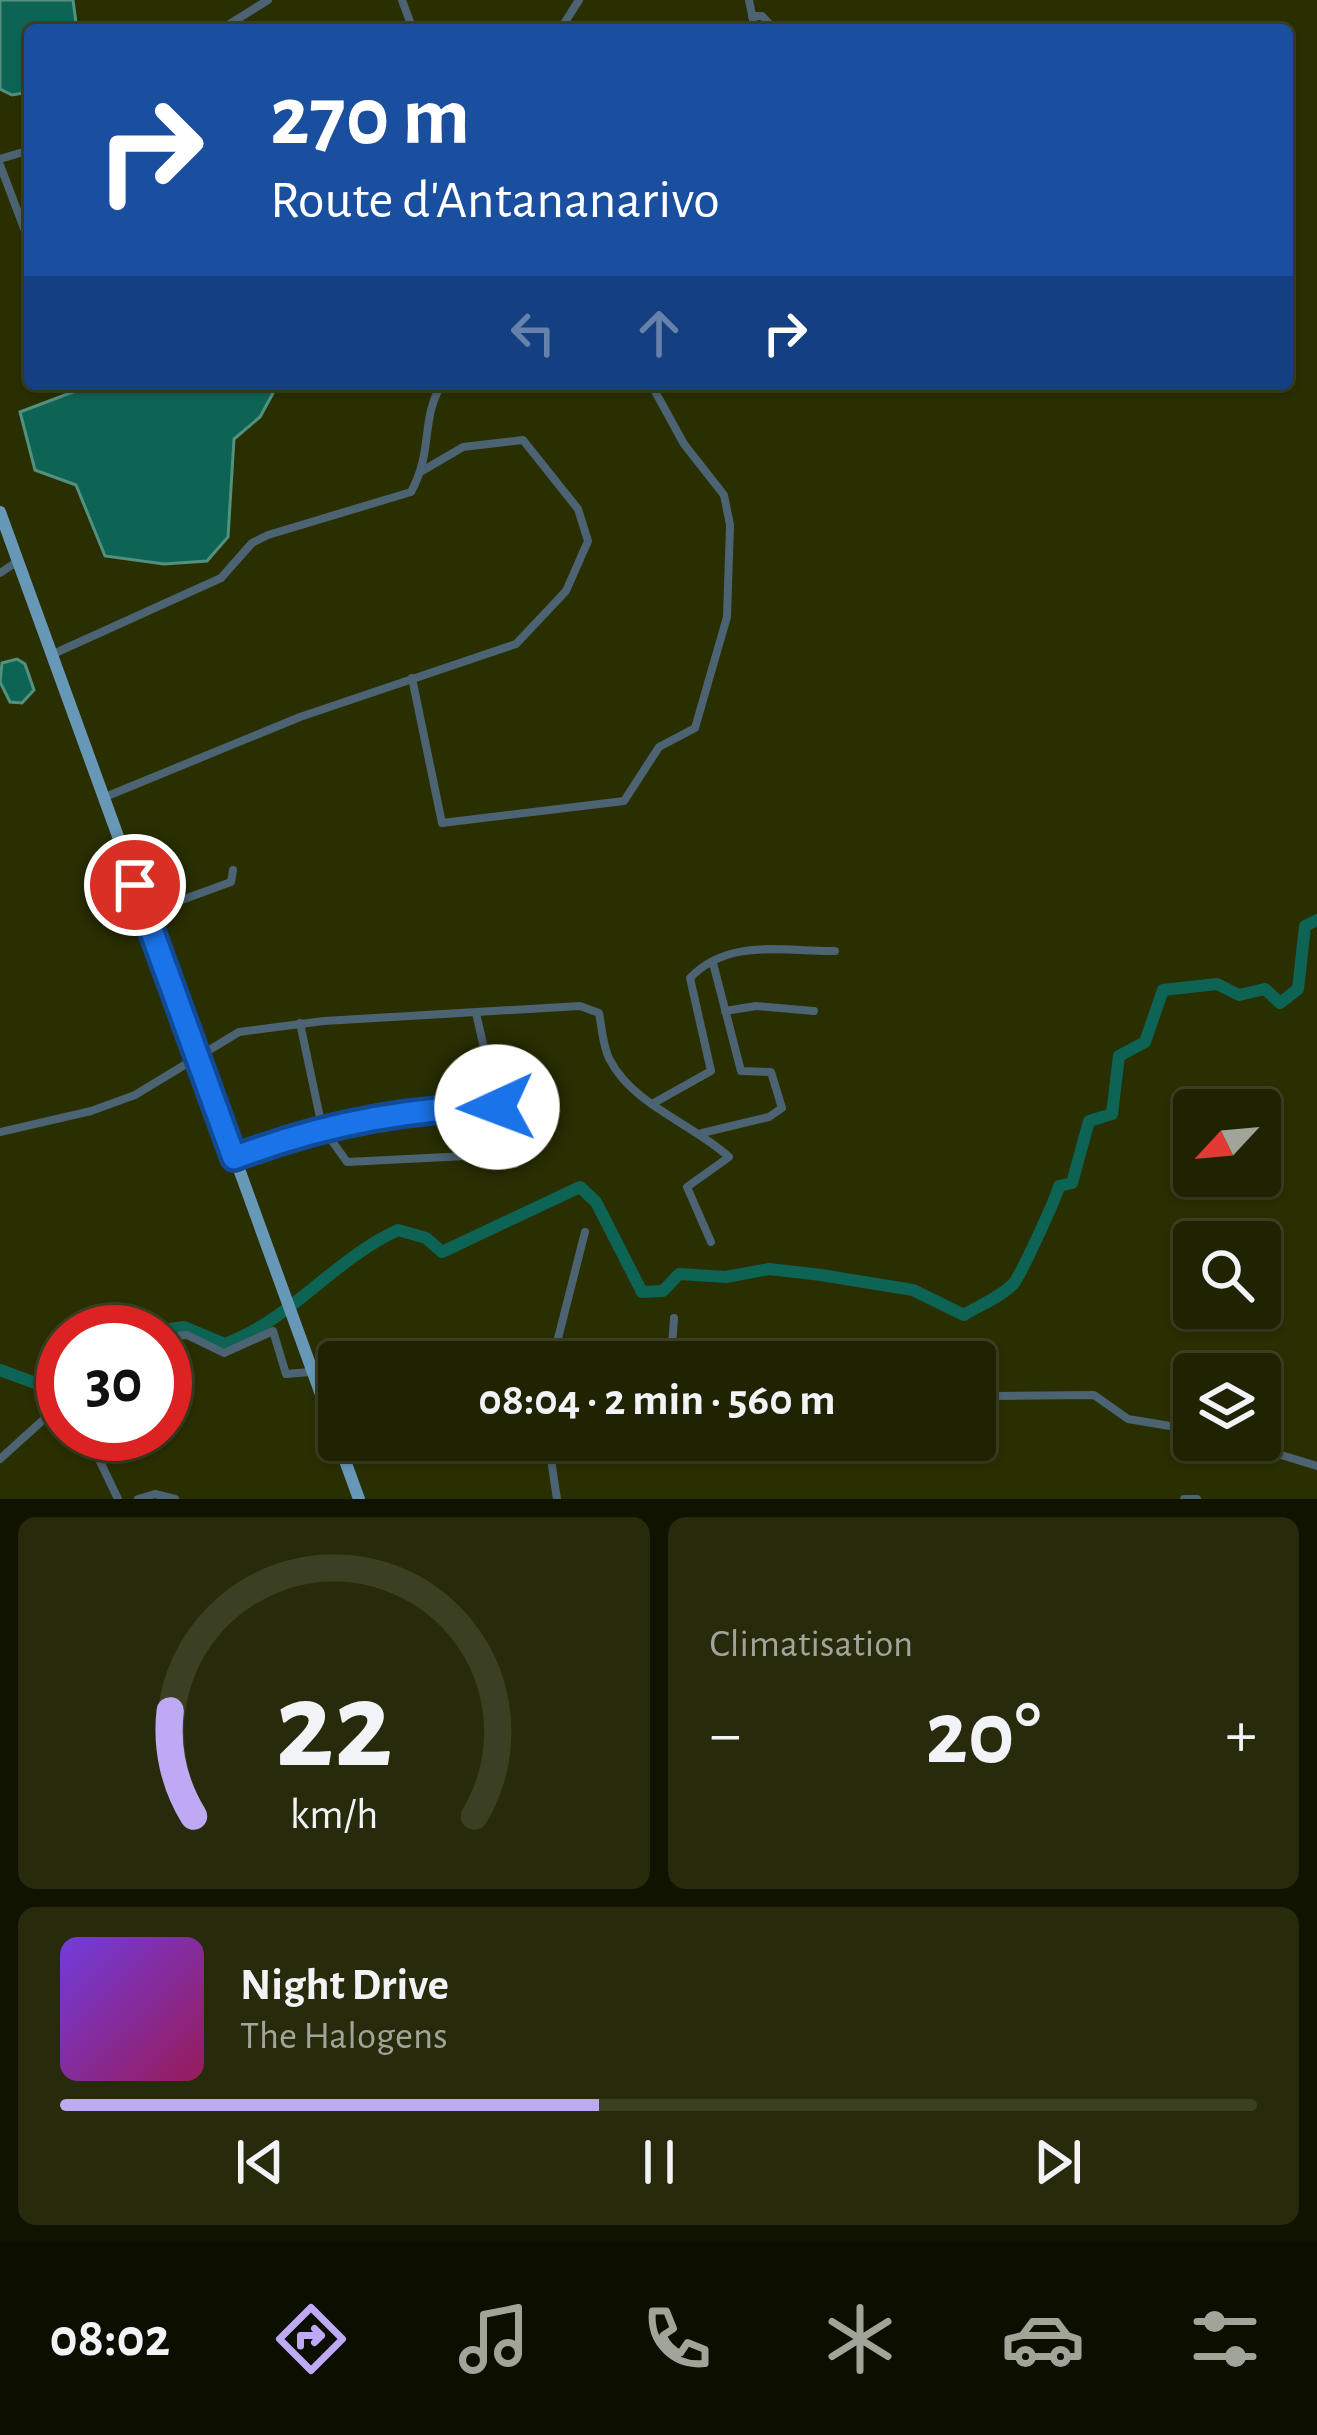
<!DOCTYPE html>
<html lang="fr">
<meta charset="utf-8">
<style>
:root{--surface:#1f2301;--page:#272b0b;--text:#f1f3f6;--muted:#a1a499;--line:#3c4023;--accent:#bea9f4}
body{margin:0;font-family:"Alegreya Sans",sans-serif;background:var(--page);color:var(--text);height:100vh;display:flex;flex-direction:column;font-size:45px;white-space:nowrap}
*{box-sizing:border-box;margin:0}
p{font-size:39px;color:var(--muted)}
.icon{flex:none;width:66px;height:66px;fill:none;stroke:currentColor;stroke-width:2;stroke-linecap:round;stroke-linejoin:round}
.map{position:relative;height:1499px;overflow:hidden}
.side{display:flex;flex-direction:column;gap:18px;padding:18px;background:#111301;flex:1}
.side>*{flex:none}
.banner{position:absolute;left:24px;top:24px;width:1269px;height:366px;border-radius:12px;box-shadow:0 3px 9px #0004,0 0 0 3px var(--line);background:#1a4fa0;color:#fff;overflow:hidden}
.needle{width:78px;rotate:244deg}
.fabs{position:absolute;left:1173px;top:1089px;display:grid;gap:24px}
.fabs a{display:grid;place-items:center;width:108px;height:108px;border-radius:12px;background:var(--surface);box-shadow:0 3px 9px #0004,0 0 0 3px var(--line);font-size:60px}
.speed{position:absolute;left:36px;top:1305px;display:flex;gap:24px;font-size:60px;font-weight:700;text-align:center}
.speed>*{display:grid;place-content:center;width:156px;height:156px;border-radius:50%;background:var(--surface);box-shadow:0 3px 9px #0004,0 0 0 3px var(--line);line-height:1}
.speed .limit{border:18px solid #d22;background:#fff;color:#111}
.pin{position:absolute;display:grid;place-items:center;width:102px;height:102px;color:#fff;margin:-51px;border:6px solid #fff;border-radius:50%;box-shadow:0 3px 12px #0007}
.me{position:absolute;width:132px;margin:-66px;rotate:268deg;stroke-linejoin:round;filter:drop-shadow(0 0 9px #0008)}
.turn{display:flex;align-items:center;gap:42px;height:252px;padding:0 48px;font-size:54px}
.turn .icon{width:156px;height:156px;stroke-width:2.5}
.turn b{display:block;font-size:84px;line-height:102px}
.lanes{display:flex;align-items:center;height:114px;padding:0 48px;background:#0003;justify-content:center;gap:60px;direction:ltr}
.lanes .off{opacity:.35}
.big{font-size:90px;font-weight:700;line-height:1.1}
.side .widget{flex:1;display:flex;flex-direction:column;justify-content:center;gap:18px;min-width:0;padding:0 42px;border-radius:18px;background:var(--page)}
.side .dial{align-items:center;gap:0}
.dial svg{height:312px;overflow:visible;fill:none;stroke:var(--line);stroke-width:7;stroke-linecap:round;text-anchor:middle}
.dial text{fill:var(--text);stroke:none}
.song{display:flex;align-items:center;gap:36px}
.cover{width:144px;height:144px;border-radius:18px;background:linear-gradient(135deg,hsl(260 70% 55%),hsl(330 70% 35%))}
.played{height:12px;border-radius:6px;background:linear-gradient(90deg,var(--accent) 45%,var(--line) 45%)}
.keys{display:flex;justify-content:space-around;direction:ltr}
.heat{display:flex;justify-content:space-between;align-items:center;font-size:66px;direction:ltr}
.side .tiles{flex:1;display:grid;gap:18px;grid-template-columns:1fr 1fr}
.widget:last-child{grid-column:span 2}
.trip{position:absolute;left:318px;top:1341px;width:678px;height:120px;border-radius:12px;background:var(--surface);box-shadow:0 3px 9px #0004,0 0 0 3px var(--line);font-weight:700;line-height:120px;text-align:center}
.menu{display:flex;height:192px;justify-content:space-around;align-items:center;background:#0c0e00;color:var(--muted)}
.menu .icon{width:84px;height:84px}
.menu .on{color:var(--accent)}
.menu b{font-size:54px;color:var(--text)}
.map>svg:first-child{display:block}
.water{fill:#0d6455;stroke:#52917d;stroke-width:3}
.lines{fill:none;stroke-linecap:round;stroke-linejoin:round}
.river{stroke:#0d6455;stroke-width:12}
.minor{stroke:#4b6372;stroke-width:8}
.primary{stroke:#6798b7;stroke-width:12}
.route-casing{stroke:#114b97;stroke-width:30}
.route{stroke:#1a73e8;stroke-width:21}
</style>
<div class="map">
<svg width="1317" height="1499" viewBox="0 0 1317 1499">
<rect width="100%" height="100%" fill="#292f01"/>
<g class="water">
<polygon points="0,0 73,0 77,30 30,30 30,92 12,95 0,89"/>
<polygon points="94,384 278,384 260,417 234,439 228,537 207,561 164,564 105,556 76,485 35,470 20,412"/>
<polygon points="17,659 25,664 34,690 22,703 10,702 0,682 2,663"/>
</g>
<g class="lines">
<g class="river">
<path d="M149,1332L184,1327L225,1344C292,1319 333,1260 398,1230L426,1238L442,1252L580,1187L596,1202L642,1292L663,1291L679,1274L726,1277L769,1269L821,1275L913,1290L964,1315C978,1306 1003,1296 1014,1283C1021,1274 1056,1199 1059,1186L1072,1183L1089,1121L1112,1114L1119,1056L1145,1042L1163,990L1217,984L1239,995L1265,989L1280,1003L1298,989L1305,926L1317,920"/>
<polyline points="0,1370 49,1388 63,1384"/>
</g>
<g class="minor">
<polyline points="402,0 413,30"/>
<polyline points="749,0 755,30"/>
<polyline points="752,16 762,16 775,30"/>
<polyline points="220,30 268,0"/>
<polyline points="560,30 579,0"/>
<polyline points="0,159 30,150"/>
<polyline points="0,165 30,244"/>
<polyline points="0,573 18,561"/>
<path d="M53,654L221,578L252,543L268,535L411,492C434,450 420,419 442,384"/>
<polyline points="412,678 442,823 624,801 659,747 695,728 727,617 730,525 724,495 684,444 651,384"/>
<polyline points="105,797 300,717 516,644 566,591 588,541 578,509 523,440 463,447 422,471"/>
<polyline points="146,913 231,882 233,870"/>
<polyline points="725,1011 756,1006 814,1011"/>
<polyline points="476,1013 496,1101 502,1162"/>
<polyline points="300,1023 322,1127 347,1162 467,1156 515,1164"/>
<path d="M652,1104L711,1071L690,978C729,937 785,952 835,951"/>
<path d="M0,1132L91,1111L135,1095L239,1032L324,1021L580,1006L599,1013C602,1028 603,1048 610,1060C633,1105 693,1124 729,1157L687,1187L711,1242"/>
<polyline points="702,1133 769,1117 782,1108 771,1072 741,1071 713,963"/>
<path d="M235,1157C321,1125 405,1109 497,1107"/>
<polyline points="165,1337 187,1335 224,1353 273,1331 286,1374 310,1372"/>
<polyline points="552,1362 585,1232"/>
<polyline points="671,1362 674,1318"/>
<polyline points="726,1362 735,1342 762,1355 769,1345 857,1355"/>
<polyline points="996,1396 1094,1395 1128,1419 1194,1430"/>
<polyline points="87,1434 118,1499"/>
<polyline points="548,1440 557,1499"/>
<polyline points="625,1440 654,1440"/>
<polyline points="1232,1440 1317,1466"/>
<polyline points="0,1459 63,1402"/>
<polyline points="138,1499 155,1494 175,1499"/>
<polyline points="1184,1499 1197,1499"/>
</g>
<polyline class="primary" points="0,512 359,1499"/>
</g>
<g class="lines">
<g class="route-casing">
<path id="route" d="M135,885L234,1158C320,1125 405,1108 497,1107"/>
</g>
<use href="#route" class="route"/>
</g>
</svg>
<div class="fabs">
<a><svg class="needle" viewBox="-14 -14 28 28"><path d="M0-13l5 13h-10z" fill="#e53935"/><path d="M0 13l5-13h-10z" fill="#a1a499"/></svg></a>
<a><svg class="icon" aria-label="search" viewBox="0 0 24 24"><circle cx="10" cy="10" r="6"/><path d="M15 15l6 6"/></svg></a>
<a><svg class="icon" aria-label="layers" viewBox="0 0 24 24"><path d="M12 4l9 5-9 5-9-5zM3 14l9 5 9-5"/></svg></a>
</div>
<div class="speed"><div class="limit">30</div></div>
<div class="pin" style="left:135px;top:885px;background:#d93025"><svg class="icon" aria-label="arrive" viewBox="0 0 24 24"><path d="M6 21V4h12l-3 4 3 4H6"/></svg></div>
<svg class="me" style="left:497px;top:1107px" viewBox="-20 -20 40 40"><circle r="19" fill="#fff"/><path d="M0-13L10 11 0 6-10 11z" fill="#1a73e8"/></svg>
<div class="trip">08:04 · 2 min · 560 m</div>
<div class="banner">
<div class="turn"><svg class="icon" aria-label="right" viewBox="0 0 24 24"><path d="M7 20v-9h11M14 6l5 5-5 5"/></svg><div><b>270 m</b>Route d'Antananarivo</div></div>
<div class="lanes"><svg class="icon off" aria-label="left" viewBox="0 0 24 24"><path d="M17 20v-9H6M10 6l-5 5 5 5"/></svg><svg class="icon off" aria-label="ahead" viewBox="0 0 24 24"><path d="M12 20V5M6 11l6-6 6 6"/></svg><svg class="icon" aria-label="right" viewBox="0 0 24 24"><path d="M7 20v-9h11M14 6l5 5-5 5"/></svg></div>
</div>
</div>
<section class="side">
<div class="tiles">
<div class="widget dial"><svg viewBox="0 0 100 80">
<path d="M14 69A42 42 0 1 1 86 69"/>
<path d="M14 69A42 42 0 0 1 8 42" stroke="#bea9f4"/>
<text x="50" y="56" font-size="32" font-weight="700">22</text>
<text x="50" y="72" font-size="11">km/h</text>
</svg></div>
<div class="widget"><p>Climatisation</p>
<div class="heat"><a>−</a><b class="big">20°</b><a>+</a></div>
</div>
<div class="widget">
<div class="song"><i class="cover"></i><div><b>Night Drive</b><p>The Halogens</p></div></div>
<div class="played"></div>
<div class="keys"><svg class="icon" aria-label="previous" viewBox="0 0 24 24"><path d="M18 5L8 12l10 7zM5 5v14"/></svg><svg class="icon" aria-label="pause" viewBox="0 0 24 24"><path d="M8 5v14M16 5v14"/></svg><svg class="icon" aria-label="next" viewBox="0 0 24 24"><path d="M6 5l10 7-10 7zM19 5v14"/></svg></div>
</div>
</div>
</section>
<nav class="menu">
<b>08:02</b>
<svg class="icon on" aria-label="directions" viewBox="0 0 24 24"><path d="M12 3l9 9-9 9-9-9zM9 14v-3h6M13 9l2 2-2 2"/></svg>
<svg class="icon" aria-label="music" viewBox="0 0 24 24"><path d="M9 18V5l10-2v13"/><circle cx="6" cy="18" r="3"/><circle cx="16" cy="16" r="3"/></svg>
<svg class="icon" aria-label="phone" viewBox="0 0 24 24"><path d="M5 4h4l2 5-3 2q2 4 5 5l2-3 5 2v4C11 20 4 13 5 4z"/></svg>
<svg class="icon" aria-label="climate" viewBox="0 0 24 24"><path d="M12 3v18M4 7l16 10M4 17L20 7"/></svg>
<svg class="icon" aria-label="car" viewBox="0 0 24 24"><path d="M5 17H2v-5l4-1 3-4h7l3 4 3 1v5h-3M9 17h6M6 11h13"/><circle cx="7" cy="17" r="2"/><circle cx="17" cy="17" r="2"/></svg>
<svg class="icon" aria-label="filters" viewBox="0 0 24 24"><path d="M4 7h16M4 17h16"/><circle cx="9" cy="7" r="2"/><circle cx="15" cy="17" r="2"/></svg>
</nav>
